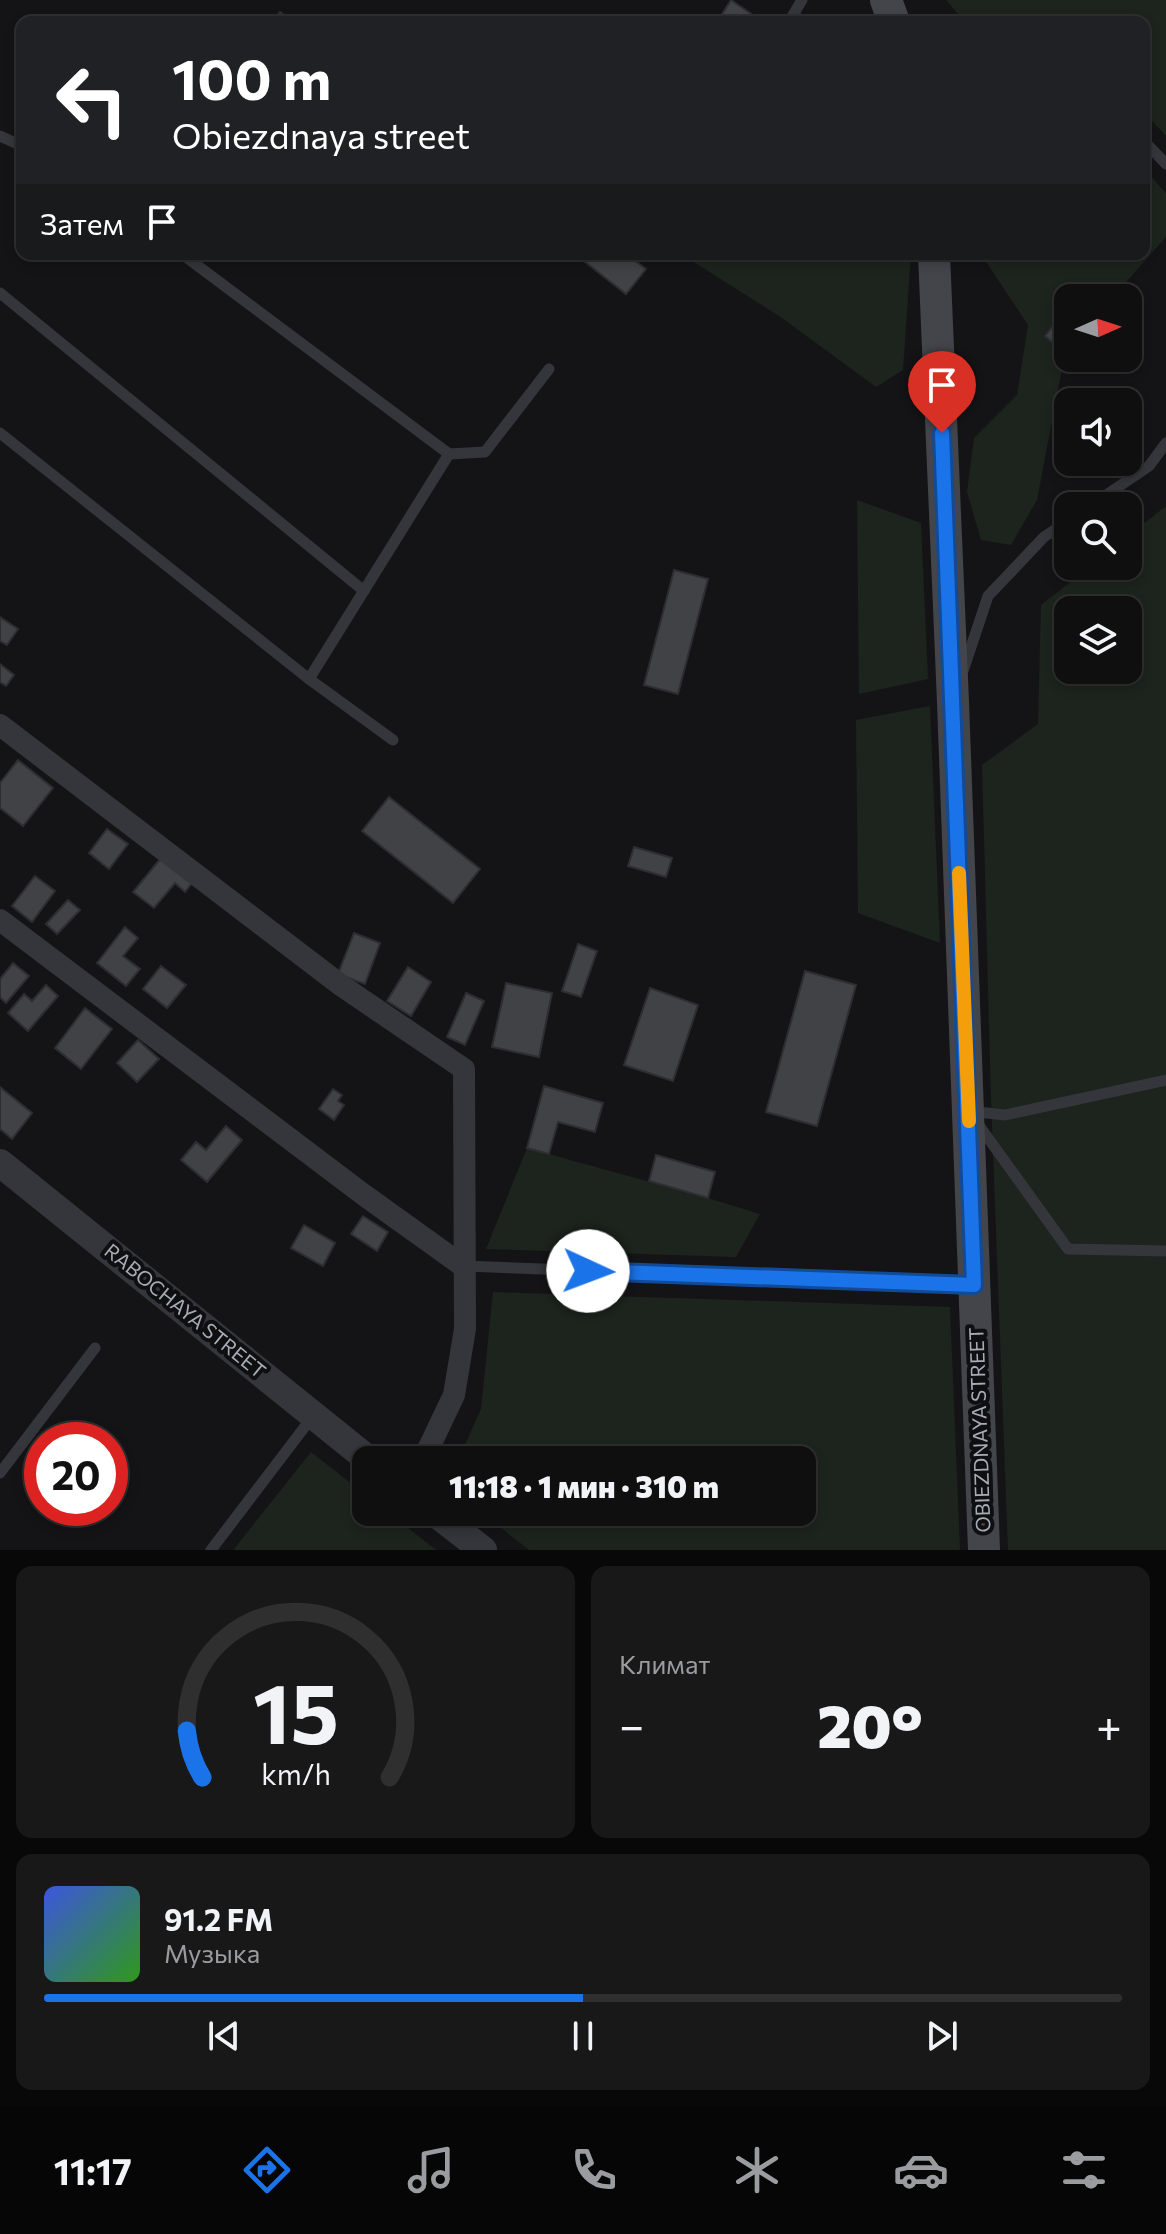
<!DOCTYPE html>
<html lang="ru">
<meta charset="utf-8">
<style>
:root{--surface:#0f0f10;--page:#181819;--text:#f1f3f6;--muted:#9b9c9f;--line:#2f2f30;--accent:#1a73e8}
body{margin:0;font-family:Commissioner,sans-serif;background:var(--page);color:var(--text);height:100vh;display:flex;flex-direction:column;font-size:30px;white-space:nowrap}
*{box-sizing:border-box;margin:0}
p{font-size:26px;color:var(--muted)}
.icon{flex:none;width:44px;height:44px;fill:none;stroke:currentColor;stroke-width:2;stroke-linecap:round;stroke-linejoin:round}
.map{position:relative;height:1550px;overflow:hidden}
.details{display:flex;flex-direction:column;gap:16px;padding:16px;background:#080809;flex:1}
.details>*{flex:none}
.guide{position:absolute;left:16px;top:16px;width:1134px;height:244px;border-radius:16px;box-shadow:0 4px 12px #0003,0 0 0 2px var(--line);background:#202124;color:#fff;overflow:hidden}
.needle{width:52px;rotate:87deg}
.buttons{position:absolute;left:1054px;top:284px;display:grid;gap:16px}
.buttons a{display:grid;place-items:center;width:88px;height:88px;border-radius:16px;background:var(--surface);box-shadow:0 4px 12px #0003,0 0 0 2px var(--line);font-size:40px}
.speed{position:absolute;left:24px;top:1422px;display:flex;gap:16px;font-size:40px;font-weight:700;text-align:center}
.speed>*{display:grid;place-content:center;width:104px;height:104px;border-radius:50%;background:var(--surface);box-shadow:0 4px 12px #0003,0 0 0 2px var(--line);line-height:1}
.speed .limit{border:12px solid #d22;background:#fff;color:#111}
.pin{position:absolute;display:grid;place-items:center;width:68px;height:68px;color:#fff;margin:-82px -34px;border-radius:50% 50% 50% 0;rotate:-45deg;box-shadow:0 0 8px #0007}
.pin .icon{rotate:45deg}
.me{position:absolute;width:88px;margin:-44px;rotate:92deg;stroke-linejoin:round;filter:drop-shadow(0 0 6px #0008)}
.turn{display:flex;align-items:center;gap:28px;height:168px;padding:0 24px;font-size:36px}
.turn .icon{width:104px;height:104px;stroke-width:2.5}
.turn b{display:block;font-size:56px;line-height:68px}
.then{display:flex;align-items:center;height:76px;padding:0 24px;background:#0003;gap:16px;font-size:30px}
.big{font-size:60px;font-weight:800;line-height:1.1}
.details .widget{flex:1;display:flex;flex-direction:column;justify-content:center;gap:12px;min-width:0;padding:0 28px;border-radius:16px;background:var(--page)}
.details .dial{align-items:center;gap:0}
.dial svg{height:208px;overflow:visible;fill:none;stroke:var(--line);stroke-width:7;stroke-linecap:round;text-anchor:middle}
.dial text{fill:var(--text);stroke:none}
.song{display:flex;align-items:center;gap:24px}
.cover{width:96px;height:96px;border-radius:12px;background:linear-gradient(135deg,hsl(230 70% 55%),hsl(110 70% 35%))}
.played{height:8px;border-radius:4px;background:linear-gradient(90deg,var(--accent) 50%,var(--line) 50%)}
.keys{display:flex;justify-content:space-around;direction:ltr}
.heat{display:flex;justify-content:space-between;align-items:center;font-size:44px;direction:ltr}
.details .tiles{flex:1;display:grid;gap:16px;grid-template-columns:1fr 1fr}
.widget:last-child{grid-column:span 2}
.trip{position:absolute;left:352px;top:1446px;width:464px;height:80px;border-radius:16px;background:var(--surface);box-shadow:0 4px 12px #0003,0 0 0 2px var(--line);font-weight:800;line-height:80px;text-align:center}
.tab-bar{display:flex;height:128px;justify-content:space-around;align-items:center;background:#060606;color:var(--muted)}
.tab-bar .icon{width:56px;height:56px}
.tab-bar .selected{color:var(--accent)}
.tab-bar b{font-size:36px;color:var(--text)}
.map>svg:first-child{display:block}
.green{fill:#1c241d;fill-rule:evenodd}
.building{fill:#404246;stroke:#2e2e32;stroke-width:2}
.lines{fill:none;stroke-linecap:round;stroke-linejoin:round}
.service{stroke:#35363b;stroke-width:11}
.minor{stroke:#35363b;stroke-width:22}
.tertiary{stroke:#35363b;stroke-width:28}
.secondary{stroke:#43454b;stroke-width:32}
.route-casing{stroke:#114b97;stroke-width:20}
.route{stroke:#1a73e8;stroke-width:14}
.slow{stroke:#f59e0b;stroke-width:14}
.labels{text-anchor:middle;stroke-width:8;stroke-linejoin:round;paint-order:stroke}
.street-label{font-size:20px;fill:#a6acb6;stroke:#0f0f11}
</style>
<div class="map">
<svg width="1166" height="1550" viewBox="0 0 1166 1550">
<rect width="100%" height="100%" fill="#141416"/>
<g class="green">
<polygon points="946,0 1166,0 1166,136 1144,112 1144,22 965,22"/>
<polygon points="1144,169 1166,193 1166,237 1112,298 1090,298 1080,290 1074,298 1068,298 1068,306 1045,336 1065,353 1037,500 1011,545 981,540 967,492 974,438 1017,395 1028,325 981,254 1144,254"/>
<polygon points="681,254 911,254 903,370 876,387 782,318"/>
<polygon points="857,500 921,523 928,679 859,694"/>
<path d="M1166,506V1550H1008L991,1099L982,765L1038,724L1041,605L1091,566H1128V536ZM1068,610H1128V670H1068Z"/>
<polygon points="930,706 940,943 858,913 856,720"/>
<polygon points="527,1148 708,1198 760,1214 736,1257 486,1249"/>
<polygon points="493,1292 950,1307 960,1550 529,1550 481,1512 802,1512 802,1460 458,1460 481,1409"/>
<polygon points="311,1452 366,1495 366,1512 388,1512 436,1550 236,1550 234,1549"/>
</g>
<g class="building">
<polygon points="731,0 763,22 717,22"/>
<polygon points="280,12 294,22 273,22"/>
<polygon points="575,254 626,254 646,269 626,294"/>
<polygon points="1068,306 1068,349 1065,353 1045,336"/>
<polygon points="674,570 708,579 678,694 644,685"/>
<polygon points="0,617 18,629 7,645 0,641"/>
<polygon points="0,664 14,675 6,686 0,682"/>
<polygon points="18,760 53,788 23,826 0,808 0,783"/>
<polygon points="389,797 480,869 453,903 362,831"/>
<polygon points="107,829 128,844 109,869 89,853"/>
<polygon points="634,847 672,858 666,877 628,866"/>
<polygon points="161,858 192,883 185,892 175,883 154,908 133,892"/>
<polygon points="35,876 55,891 32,922 12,906"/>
<polygon points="68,900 80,910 57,934 46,924"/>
<polygon points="125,927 138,938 123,956 140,969 126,986 97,963"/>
<polygon points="354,933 380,943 365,984 338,974"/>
<polygon points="578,944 597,951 581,997 562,991"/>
<polygon points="13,963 29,976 6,1003 0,997 0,979"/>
<polygon points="161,966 186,985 167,1008 143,989"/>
<polygon points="408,967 431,982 411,1016 387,1001"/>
<polygon points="805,971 856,985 817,1126 766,1112"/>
<polygon points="506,983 552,993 539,1057 492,1047"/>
<polygon points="46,985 58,996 28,1031 8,1013 24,994 32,1001"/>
<polygon points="650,988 698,1005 673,1081 624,1065"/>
<polygon points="466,993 484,1001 465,1045 447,1037"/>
<polygon points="85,1008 112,1029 81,1069 55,1048"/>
<polygon points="138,1040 159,1059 137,1082 117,1063"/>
<polygon points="544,1086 603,1103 595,1132 558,1122 549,1154 527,1148"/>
<polygon points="0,1087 32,1113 12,1139 0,1129"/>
<polygon points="333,1089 342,1095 338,1101 344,1105 334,1120 319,1109"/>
<polygon points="226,1126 242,1140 207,1182 181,1160 196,1142 206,1150"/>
<polygon points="656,1155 715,1172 708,1198 649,1181"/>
<polygon points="363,1216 388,1232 377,1251 351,1234"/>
<polygon points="304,1225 335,1243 323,1266 291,1248"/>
</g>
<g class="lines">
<g class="service">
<polyline points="802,0 793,15 804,22"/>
<polyline points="0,136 22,146"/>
<polyline points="1144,141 1166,164"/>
<polyline points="0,293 364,591"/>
<polyline points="0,433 309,679 449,454 182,254"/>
<polyline points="449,454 485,452 549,369"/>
<polyline points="1090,506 1149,466 1166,443"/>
<polyline points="963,671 988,596 1044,537 1068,521"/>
<polyline points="309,679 393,740"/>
<polyline points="969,1111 1005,1115 1166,1080"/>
<polyline points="978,1124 1068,1249 1166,1251"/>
<polyline points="464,1266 970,1285"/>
<polyline points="0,1473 95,1348"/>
<polyline points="211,1550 313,1416"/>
</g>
<g class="minor">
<polyline points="0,725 342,986 464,1069 465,1329 454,1395 423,1460"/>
<polyline points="0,920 364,1195 463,1266"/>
</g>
<g class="tertiary">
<polyline points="0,1163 369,1460"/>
<polyline points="434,1512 483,1550"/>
</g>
<g class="secondary">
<polyline points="886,0 894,22"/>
<polyline points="934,254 953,702 984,1550"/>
</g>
</g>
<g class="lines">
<g class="route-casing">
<polyline id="route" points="588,1271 974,1285 942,433"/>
</g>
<use href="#route" class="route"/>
<polyline class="slow" points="959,873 969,1121"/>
</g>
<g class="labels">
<g class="street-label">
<text transform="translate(185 1311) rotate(39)" y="7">RABOCHAYA STREET</text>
<text transform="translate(980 1430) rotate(-92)" y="7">OBIEZDNAYA STREET</text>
</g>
</g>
</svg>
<div class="buttons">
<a><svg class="needle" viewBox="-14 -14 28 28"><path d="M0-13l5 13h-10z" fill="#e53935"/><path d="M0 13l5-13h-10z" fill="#9b9c9f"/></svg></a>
<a><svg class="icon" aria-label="sound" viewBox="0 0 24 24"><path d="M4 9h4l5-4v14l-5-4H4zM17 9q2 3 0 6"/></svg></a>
<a><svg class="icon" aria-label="search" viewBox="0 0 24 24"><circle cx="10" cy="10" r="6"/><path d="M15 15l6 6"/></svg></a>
<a><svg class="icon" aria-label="layers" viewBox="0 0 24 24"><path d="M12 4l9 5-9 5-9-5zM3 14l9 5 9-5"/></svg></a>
</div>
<div class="speed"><div class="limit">20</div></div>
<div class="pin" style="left:942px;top:433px;background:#d93025"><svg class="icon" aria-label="arrive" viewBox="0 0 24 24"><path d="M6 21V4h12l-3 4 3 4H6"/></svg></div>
<svg class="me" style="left:588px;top:1271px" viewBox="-20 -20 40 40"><circle r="19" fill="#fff"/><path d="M0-13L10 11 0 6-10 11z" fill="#1a73e8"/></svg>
<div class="trip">11:18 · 1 мин · 310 m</div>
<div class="guide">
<div class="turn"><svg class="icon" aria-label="left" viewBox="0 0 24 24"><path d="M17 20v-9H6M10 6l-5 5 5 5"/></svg><div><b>100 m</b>Obiezdnaya street</div></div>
<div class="then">Затем<svg class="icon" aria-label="arrive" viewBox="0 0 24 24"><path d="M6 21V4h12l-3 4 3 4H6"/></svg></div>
</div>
</div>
<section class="details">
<div class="tiles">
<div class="widget dial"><svg viewBox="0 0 100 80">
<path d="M14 69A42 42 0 1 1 86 69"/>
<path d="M14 69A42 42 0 0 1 8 51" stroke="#1a73e8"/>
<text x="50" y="56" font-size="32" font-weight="700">15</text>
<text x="50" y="72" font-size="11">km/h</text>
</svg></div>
<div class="widget"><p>Климат</p>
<div class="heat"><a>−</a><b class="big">20°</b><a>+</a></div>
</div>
<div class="widget">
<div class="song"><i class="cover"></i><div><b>91.2 FM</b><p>Музыка</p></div></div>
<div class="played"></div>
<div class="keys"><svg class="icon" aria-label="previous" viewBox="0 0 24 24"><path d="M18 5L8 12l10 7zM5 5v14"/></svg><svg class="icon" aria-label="pause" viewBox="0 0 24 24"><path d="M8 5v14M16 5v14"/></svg><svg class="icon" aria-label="next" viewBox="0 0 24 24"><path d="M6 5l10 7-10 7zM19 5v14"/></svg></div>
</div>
</div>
</section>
<nav class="tab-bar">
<b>11:17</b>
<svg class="icon selected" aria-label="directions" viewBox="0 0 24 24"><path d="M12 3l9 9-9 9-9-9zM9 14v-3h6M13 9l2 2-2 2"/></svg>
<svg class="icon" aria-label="music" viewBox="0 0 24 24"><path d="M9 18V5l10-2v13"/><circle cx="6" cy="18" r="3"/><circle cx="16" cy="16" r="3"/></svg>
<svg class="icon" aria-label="phone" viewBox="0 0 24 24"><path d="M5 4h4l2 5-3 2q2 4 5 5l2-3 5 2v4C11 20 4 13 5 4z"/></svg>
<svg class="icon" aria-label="climate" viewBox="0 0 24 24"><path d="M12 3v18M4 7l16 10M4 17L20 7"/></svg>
<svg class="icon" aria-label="car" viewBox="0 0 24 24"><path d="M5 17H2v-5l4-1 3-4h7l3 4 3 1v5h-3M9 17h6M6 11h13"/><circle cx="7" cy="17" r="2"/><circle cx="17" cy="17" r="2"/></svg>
<svg class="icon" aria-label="filters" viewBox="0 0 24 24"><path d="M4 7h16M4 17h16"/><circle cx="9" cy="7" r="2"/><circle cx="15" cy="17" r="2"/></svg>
</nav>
